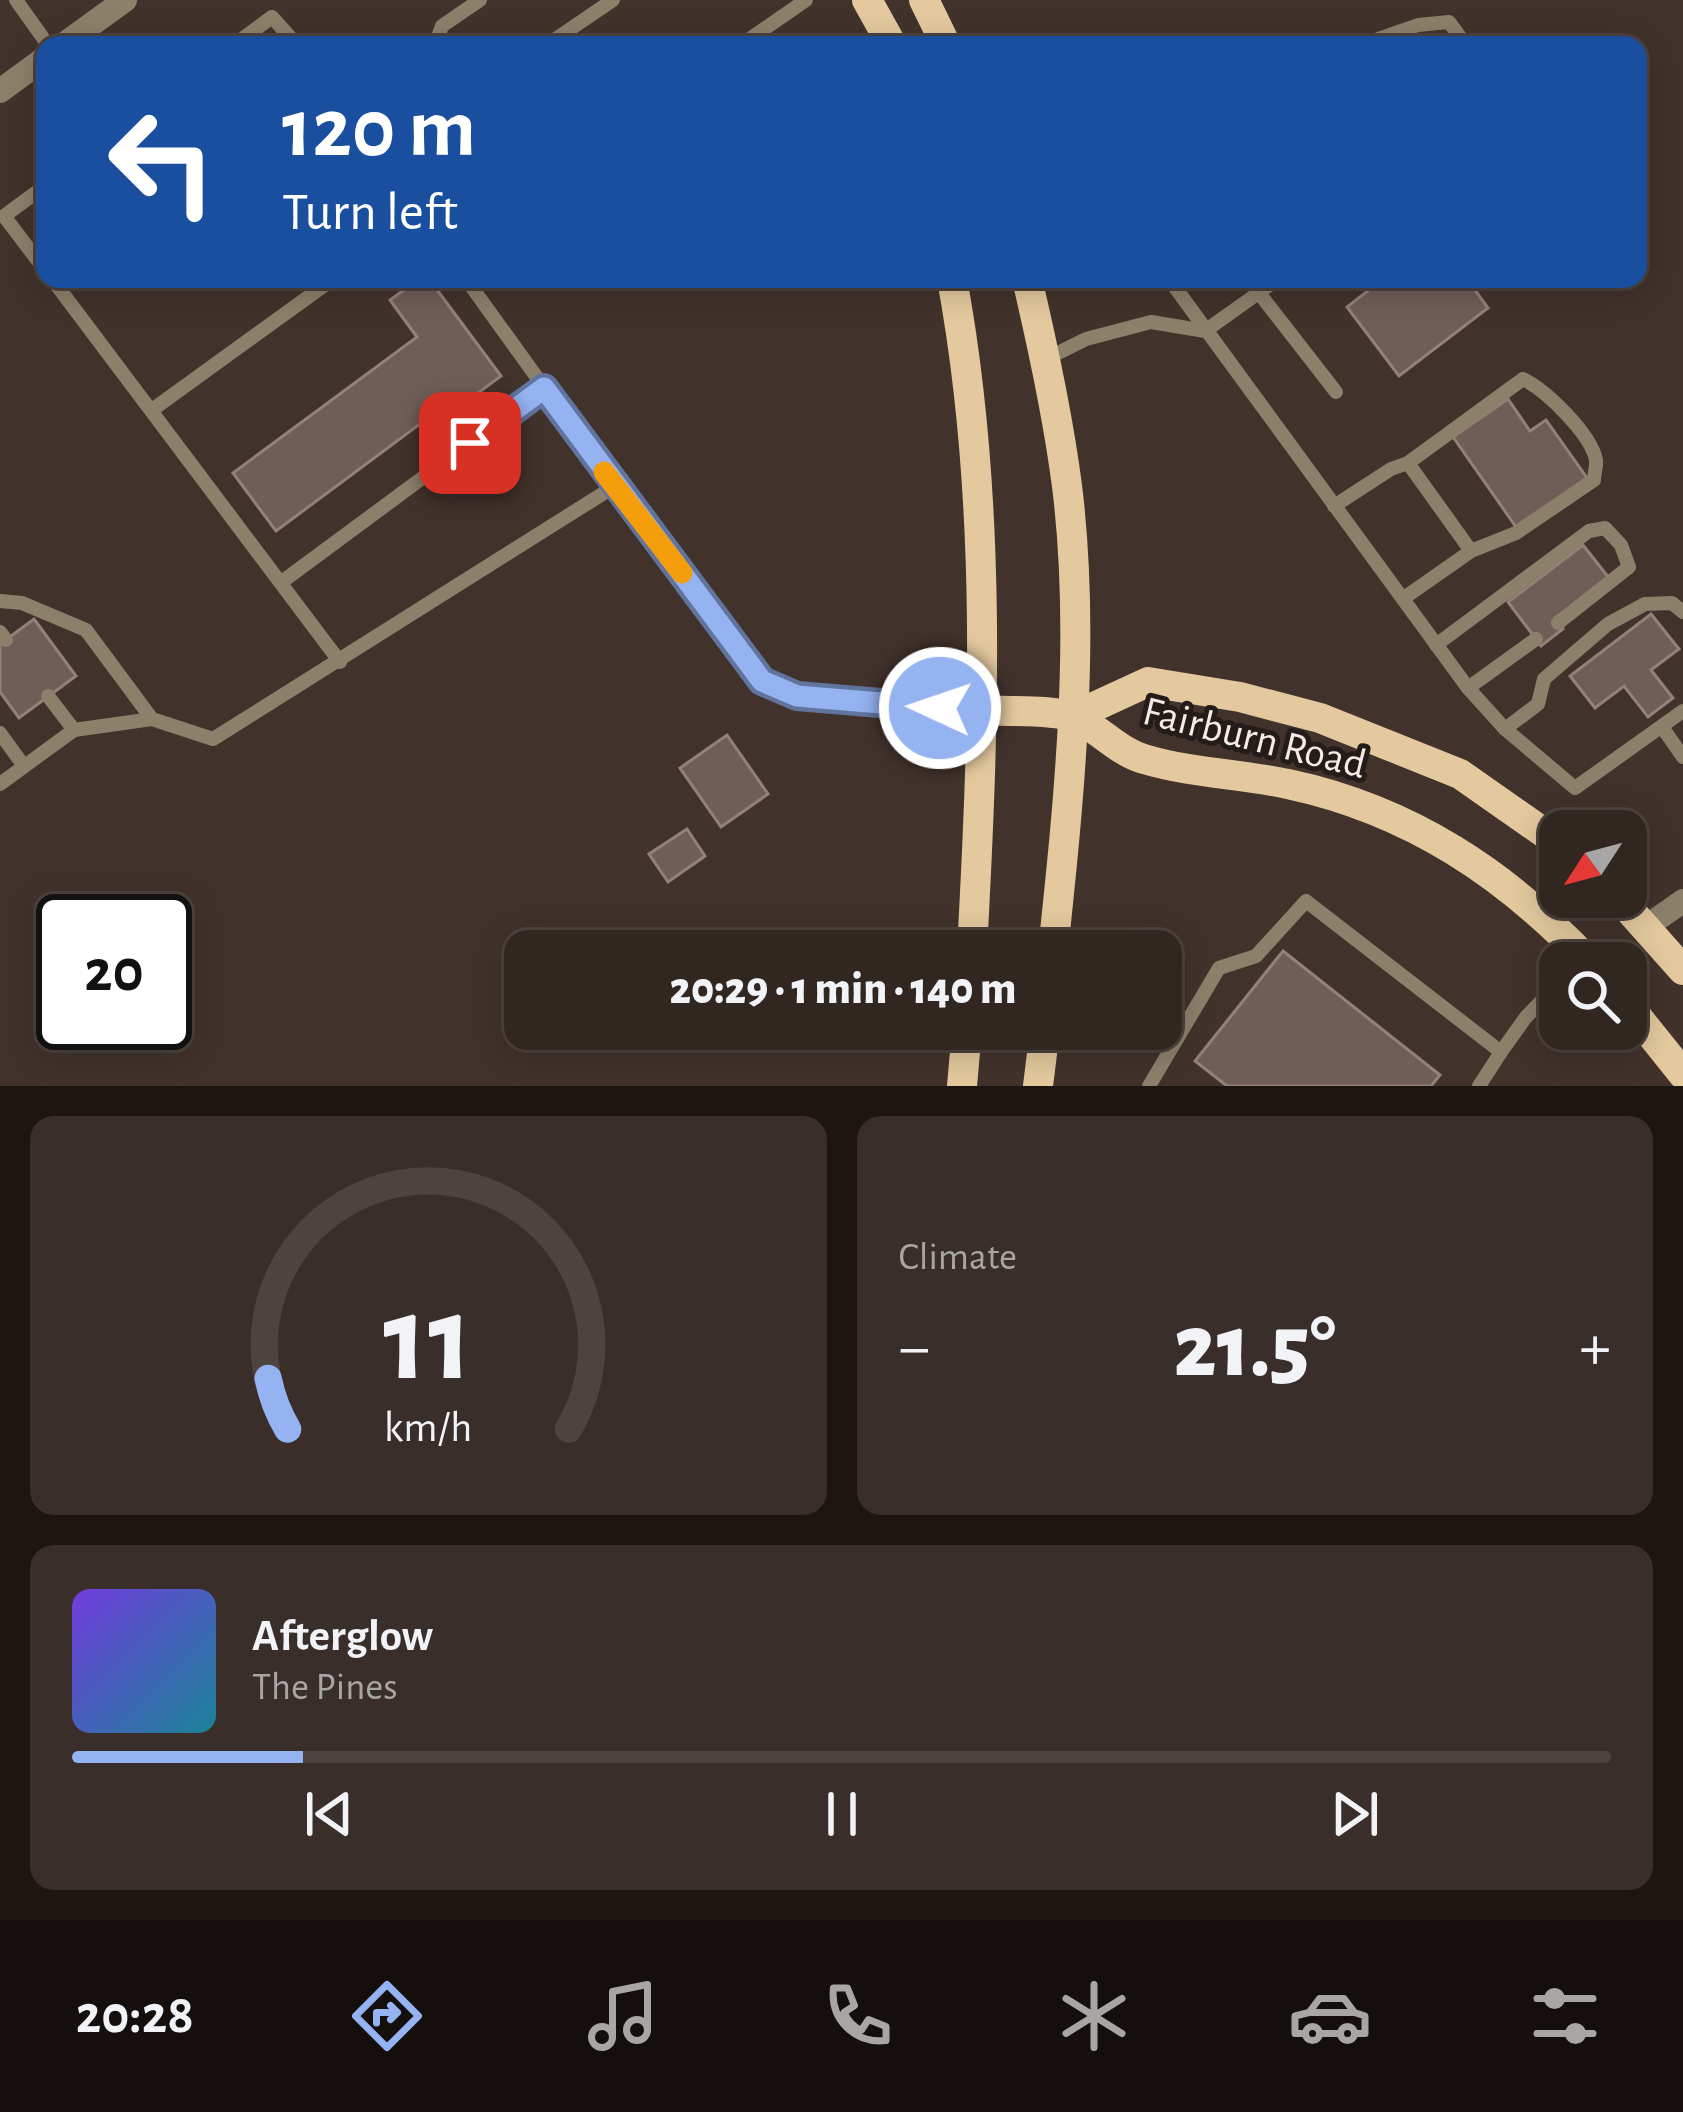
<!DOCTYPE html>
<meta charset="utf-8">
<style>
:root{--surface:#322621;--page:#3a2e2a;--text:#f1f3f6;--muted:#a8a5a5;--line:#4d433f;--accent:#95b2f1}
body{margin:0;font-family:"Alegreya Sans",sans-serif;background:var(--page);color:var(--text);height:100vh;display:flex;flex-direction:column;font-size:45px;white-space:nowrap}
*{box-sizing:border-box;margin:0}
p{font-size:39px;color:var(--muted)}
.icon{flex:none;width:66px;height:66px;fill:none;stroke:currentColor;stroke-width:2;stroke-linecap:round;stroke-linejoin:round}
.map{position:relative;height:1086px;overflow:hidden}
.details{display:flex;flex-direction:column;gap:30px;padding:30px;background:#1c1512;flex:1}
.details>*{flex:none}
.hud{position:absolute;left:36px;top:36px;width:1611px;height:252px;border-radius:24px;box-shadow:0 6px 30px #0003,0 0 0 3px var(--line);background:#1a4fa0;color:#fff;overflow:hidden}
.needle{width:78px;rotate:234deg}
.fabs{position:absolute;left:1539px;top:810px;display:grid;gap:24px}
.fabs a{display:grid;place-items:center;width:108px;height:108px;border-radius:24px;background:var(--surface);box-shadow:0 6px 30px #0003,0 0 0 3px var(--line);font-size:60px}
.speed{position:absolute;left:36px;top:894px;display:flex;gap:24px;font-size:60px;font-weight:700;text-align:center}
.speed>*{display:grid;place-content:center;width:156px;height:156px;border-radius:50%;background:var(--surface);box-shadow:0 6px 30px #0003,0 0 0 3px var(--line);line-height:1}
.speed .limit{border:6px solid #111;border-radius:18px;background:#fff;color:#111}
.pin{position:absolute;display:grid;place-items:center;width:102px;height:102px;color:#fff;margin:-51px;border-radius:24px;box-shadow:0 6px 18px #0006}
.me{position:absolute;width:132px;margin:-66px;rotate:273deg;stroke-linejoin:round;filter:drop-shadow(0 0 9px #0008)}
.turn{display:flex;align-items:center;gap:42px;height:252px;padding:0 48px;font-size:54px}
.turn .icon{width:156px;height:156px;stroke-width:2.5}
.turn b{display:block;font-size:84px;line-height:102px}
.big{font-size:90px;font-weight:800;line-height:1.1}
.details .widget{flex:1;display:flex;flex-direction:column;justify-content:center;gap:18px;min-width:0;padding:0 42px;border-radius:24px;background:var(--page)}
.details .dial{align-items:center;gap:0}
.dial svg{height:312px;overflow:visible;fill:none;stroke:var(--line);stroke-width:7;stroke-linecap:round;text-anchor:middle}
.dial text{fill:var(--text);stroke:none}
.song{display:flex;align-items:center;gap:36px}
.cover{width:144px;height:144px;border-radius:18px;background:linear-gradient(135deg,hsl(260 70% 55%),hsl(190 70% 35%))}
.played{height:12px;border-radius:6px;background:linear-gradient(90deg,var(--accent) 15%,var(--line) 15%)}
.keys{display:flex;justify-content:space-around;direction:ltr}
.heat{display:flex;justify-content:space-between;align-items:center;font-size:66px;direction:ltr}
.details .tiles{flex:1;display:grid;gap:30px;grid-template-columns:1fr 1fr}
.widget:last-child{grid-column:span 2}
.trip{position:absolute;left:504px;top:930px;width:678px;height:120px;border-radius:24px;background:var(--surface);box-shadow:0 6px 30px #0003,0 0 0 3px var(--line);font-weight:800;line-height:120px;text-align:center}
.tabs{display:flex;height:192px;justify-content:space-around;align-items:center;background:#140f0d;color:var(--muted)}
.tabs .icon{width:84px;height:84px}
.tabs .current{color:var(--accent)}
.tabs b{font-size:54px;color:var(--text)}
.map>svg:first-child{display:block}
.building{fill:#705d57;stroke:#938079;stroke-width:3}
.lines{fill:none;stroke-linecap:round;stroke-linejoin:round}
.service{stroke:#8d806b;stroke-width:14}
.minor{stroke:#8d806b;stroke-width:24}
.tertiary{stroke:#8d806b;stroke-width:24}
.primary{stroke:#e3c99d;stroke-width:30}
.route-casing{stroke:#61749d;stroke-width:30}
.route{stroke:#95b2f1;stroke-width:21}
.slow{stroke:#f59e0b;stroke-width:21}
.labels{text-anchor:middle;stroke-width:10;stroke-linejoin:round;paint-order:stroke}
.street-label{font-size:42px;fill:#f6ebe7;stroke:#231c19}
</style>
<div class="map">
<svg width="1683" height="1086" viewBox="0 0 1683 1086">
<rect width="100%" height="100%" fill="#42322c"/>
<g class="building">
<polygon points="419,279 429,279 501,376 446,417 440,409 276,531 233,473 417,337 390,300"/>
<polygon points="1383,279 1467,279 1488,308 1399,376 1347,307"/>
<polygon points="1508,399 1530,431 1546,420 1587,478 1516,527 1453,437"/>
<polygon points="1583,545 1609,578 1555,618 1563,629 1541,646 1508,602"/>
<polygon points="1651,614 1679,649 1651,670 1673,698 1648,717 1624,686 1595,708 1570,676"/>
<polygon points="34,619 76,676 19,718 0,692 0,644"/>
<polygon points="727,735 768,794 721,827 680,768"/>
<polygon points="687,829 705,856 668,882 649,854"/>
<polygon points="1283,951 1440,1075 1431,1086 1227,1086 1195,1061"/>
</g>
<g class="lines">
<g class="service">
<polyline points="16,0 48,45"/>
<polyline points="234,45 272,17 297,45"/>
<polyline points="435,45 442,26 480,0"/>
<polyline points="547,45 613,0"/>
<polyline points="741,45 806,0"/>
<polyline points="1361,45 1418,25 1449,22 1466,45"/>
<polyline points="45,186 4,216 45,270"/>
<polyline points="52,279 340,662"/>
<polyline points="1169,279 1468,688 1505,729 1575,788 1683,711"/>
<polyline points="1259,293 1336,392"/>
<polyline points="1046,359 1086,339 1151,322 1205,331 1278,279"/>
<polyline points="152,410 333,279"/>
<path d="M1408,463L1523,379C1546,390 1591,434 1596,460C1597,466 1594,473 1594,480L1516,533L1471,551"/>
<path d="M615,486L762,681C830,711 908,706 982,710"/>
<polyline points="1334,506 1391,469 1408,463 1471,551 1404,598"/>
<polyline points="283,581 544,388"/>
<polyline points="0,601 22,603 86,630 152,719"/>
<polyline points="0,632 6,640"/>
<polyline points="1436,645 1589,531 1605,528 1621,545 1629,567 1558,623"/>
<polyline points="1468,688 1536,639"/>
<polyline points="48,696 74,730"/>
<polyline points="1662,727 1683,757"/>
<polyline points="1505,729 1538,704 1544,679 1608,624 1645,604 1672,603 1683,612"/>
<polyline points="0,733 24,766"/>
<polyline points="0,784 74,730 152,719 213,739 615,486 466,279"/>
<polyline points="1501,1052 1526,1017 1560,982"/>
<polyline points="1149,1086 1219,968 1256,956 1306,901 1501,1052 1479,1086"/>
</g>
<polyline class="minor" points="1647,926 1683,901"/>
<g class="tertiary">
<polyline points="63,45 125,0"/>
<polyline points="0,91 45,58"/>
</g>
<g class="primary">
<polyline points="867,0 892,45"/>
<polyline points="924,0 946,45"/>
<path d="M952,279C993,501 984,727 972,951"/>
<path d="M1027,279C1043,347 1058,416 1067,486C1086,638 1069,799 1053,951"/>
<path d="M982,710C1007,712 1051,709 1073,717C1098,727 1118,752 1144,759C1190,773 1241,774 1288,784C1410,810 1506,874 1590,963"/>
<polyline points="1072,717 1148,682 1240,697 1320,718 1460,774 1560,844"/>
<polyline points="1618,897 1683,970"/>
<polyline points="1626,1003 1683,1074"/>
<polyline points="962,1086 967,1029"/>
<polyline points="1038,1086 1045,1029"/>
</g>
</g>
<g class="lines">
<g class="route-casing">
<polyline id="route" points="470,443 544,388 762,681 797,696 940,708"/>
</g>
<use href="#route" class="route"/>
<polyline class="slow" points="604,472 682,573"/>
</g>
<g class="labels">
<g class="street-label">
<text transform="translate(1255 736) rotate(14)" y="15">Fairburn Road</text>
</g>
</g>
</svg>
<div class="fabs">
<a><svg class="needle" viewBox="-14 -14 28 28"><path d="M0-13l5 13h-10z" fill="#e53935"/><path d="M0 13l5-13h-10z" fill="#a8a5a5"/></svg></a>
<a><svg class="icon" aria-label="search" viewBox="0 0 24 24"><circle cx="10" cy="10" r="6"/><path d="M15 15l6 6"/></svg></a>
</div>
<div class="speed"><div class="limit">20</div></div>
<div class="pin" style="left:470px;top:443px;background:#d93025"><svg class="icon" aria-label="arrive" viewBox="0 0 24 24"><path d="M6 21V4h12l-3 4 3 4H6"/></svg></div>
<svg class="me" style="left:940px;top:708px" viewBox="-20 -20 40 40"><circle r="17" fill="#95b2f1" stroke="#fff" stroke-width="3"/><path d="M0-11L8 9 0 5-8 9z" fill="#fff"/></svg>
<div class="trip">20:29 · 1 min · 140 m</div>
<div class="hud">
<div class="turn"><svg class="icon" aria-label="left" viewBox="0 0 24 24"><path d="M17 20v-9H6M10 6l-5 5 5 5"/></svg><div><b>120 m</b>Turn left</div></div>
</div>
</div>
<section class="details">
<div class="tiles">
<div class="widget dial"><svg viewBox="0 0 100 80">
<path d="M14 69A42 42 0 1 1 86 69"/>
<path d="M14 69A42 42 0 0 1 9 56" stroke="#95b2f1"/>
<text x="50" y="56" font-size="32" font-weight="700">11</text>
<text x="50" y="72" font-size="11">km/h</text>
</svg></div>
<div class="widget"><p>Climate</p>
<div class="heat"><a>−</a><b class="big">21.5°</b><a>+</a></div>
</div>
<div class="widget">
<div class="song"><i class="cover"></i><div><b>Afterglow</b><p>The Pines</p></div></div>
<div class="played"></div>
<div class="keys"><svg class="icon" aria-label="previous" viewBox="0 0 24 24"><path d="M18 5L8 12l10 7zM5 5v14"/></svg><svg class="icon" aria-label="pause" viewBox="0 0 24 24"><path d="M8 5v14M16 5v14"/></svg><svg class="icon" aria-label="next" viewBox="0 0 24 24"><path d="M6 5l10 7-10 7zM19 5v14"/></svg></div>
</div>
</div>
</section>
<nav class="tabs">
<b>20:28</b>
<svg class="icon current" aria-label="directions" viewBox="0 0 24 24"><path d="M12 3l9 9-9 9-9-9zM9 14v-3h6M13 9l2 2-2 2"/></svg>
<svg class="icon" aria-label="music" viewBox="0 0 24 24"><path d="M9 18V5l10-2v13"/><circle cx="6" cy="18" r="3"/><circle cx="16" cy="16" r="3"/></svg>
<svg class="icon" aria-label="phone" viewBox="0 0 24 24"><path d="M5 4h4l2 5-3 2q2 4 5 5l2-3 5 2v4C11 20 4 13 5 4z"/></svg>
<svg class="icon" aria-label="climate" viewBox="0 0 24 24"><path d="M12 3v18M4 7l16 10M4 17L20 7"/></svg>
<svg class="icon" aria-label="car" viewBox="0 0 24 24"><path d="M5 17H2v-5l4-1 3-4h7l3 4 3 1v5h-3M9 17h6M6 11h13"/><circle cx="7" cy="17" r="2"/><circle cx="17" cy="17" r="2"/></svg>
<svg class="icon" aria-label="filters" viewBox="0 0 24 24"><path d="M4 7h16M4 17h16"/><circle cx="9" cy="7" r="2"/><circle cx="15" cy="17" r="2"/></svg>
</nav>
